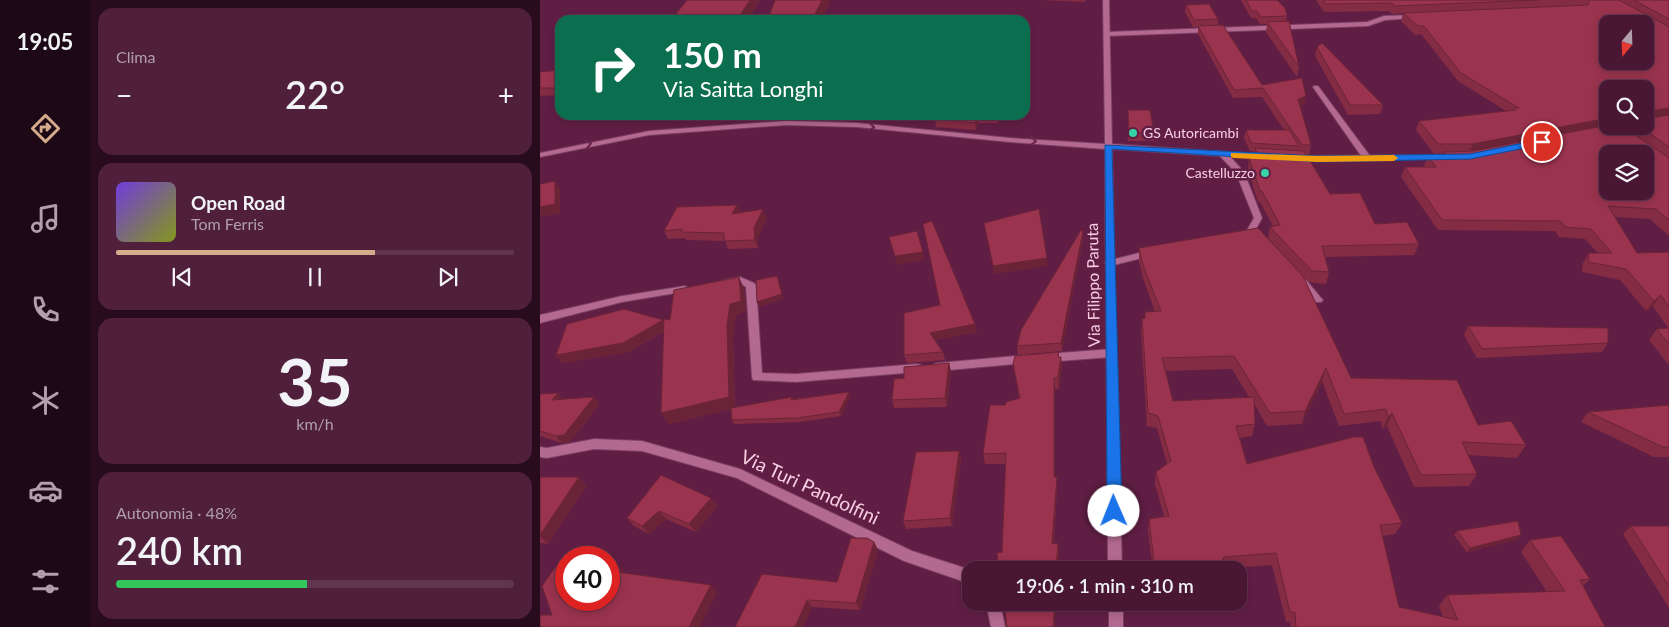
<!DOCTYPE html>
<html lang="it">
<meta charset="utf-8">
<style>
:root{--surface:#491634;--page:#501f3c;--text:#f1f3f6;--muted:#b19fac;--line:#61354f;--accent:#d6ab8b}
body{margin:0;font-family:Lato,sans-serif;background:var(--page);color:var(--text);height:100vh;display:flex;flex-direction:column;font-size:19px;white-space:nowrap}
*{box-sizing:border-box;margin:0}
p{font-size:16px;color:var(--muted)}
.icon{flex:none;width:28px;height:28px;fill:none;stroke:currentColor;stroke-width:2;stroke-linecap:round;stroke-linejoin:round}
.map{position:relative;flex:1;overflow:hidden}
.details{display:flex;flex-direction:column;gap:8px;padding:8px;background:#280c1d;width:450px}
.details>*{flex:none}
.top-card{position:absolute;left:15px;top:15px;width:475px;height:105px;border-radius:15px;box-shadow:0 2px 8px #0003,0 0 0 1px var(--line);background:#0b6e4f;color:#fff;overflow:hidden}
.needle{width:32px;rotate:199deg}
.fabs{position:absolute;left:1059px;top:15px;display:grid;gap:10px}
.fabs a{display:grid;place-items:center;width:55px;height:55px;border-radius:10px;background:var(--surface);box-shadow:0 2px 8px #0003,0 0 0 1px var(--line);font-size:25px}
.speed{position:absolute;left:15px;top:546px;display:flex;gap:10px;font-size:25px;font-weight:700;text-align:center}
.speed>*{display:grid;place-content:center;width:65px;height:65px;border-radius:50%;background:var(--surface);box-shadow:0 2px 8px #0003,0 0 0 1px var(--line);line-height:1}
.speed .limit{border:8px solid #d22;background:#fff;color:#111}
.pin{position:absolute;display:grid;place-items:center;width:42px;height:42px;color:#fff;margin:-21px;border:2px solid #fff;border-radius:50%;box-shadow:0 1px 5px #0007}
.me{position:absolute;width:55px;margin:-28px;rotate:359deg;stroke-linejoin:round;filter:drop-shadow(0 0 4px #0008)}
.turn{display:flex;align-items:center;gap:18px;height:105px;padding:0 25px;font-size:22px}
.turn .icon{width:65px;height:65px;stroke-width:2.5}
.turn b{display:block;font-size:35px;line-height:42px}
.big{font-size:38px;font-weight:600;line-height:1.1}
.details .tile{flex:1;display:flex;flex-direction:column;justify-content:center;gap:8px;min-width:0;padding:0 18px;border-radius:15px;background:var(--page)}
.details .dial{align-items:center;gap:0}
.dial b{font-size:65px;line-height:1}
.song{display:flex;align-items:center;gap:15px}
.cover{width:60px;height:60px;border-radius:8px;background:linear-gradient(135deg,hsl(260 70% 55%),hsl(70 70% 35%))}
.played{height:5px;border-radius:2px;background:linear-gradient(90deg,var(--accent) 65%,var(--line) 65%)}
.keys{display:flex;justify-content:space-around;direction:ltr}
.heat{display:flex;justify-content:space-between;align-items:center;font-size:28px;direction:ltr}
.charge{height:8px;border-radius:4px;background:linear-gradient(90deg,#34c759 48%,var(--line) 0)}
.trip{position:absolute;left:422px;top:561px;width:285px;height:50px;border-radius:15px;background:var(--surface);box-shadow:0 2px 8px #0003,0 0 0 1px var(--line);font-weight:600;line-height:50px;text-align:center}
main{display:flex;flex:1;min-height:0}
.tabs{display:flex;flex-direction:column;width:90px;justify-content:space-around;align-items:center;background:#1d0915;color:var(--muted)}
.tabs .icon{width:35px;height:35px}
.tabs .current{color:var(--accent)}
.tabs b{font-size:22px;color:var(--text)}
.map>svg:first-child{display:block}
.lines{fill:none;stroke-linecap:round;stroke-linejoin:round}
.minor-casing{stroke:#793e62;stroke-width:2}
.tertiary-casing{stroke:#793e62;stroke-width:2}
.minor{fill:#b46990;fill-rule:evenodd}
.tertiary{fill:#b46990;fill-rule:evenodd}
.wall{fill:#842c43;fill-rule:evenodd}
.shaded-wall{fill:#6b2437}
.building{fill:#99334e;stroke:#6b2437;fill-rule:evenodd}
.oneway{stroke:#69264c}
.route{fill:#1a73e8;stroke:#114b97}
.slow{fill:#f59e0b}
.poi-dot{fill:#38d4a6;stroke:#611e45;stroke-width:2}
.labels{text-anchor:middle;stroke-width:5;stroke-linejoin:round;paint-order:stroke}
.far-poi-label{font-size:14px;fill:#f8cee2;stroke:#611e45;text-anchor:start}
.street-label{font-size:16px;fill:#f8cee2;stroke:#611e45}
.near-street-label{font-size:19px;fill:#f8cee2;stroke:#611e45}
</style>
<main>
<nav class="tabs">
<b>19:05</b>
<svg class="icon current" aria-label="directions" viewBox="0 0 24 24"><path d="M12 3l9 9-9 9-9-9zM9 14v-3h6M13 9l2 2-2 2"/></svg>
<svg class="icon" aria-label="music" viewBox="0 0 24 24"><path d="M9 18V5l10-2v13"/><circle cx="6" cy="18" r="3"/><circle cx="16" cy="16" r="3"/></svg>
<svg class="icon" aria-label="phone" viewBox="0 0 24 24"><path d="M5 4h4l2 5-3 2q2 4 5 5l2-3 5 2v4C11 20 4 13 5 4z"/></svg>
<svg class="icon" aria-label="climate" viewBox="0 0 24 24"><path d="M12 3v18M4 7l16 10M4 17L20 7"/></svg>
<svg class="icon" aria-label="car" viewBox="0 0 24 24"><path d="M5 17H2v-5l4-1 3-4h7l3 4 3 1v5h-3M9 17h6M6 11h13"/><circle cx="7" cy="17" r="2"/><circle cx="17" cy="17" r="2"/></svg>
<svg class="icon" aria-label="filters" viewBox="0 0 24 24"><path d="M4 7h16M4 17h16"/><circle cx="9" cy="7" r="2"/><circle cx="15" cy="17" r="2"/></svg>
</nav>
<section class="details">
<div class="tile"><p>Clima</p>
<div class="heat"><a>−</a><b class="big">22°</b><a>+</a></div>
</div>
<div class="tile">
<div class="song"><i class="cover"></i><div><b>Open Road</b><p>Tom Ferris</p></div></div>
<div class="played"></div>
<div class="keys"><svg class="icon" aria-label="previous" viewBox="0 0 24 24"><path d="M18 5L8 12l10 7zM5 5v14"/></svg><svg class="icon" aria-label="pause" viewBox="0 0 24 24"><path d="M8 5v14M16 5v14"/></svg><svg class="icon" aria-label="next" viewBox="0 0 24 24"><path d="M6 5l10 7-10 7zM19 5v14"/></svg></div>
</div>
<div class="tile dial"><b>35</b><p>km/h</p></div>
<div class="tile"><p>Autonomia · 48%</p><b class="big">240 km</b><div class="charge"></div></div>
</section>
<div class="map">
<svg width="1129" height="627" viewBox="0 0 1129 627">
<rect width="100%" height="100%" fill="#611e45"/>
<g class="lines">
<g class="minor-casing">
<g id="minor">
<polygon points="873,15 875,16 875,18 845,20 828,26 567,36 564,34 567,32 827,22 844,16"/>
<polygon points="774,86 778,86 830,156 830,160 824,160 773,87"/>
<polygon points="680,152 686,152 704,172 722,218 712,236 703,238 699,235 706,232 714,218 696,173 680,156"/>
<polygon points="611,250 616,253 614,255 570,266 565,263 567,261"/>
<polygon points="200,277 214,283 216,285 222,373 256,374 377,364 381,365 382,368 381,371 377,372 256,382 213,380 212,377 206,287 199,283 187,285 182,282 184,280"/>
<polygon points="763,279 766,280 781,298 783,300 781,302 775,302 760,284 758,282 760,280"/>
<polygon points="145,286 150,289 148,291 82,302 0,323 0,315 82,296"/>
<polygon points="572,349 576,350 577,353 576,356 572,357 506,362 502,361 501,358 502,355 506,354"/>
<polygon points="486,355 490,356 491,359 490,362 486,363 398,371 394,370 393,367 394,364 398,363"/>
<polygon points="54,439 102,441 200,469 372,551 431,570 431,584 364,561 197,478 102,451 54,449 7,458 0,457 0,447 7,448"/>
<polygon points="446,602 460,602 465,627 451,627"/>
</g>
</g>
<g class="tertiary-casing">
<g id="tertiary">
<polygon points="563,0 569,0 572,144 727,155 731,157 727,159 572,149 582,570 568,570 565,149 470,142 317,127 246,125 109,135 0,157 0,153 109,131 246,121 317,123 470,138 565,144"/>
<polygon points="1079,126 1095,126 1071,132 1067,130"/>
<polygon points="902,155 906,157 905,159 756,160 752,158 756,156"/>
<rect x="569" y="602" width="14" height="25"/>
</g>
</g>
<use href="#minor" class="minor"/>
<use href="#tertiary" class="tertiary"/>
</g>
<g class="wall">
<polygon points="290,0 282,20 228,20 228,19"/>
<polygon points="501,0 546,0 545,2"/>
<polygon points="701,0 737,0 747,16 746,21 759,67 757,77 726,32 727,24 720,24 716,18 711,18"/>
<path d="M776,0H1129V236L1110,219L1075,217L1097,253L1129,252V365L1109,340L1117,329L1128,328L1113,306L1106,311L1080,280L1042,272L1043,263L1049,253H1058L1045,239L1019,237L1015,231L898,230L861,177L865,167H885L884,166L888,156L903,155V153L894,154L876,130L879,121L966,111L918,81L881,34L875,35L861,21L863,13L853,14L849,11L784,12ZM1105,89V126H1088L1086,129L1068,126Z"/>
<path d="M646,5L678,19V26L722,85L766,96L764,104L760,106L771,145L769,155L766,154L790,194L835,224L879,244L874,255L785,257L789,272L786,284L769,282L763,276L811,378L938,425L986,445L977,458L928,455L937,474L929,486L874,487L847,426L842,429L841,421L799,426L782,381L762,424L727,426L715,405V424L712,436L700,438L707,464L834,467L862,523L855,534L842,536L859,607L903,617L899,606L907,595L1007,592L981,552L990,540L1050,579L1043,586L1065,627H751L750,622H746L732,565L682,569L681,570H613L608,530L609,519L624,516L615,484L616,472L627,464L617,428L607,426L601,331L602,319L605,318V312H615L603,278L599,261V248L757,270L728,238L730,227L733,226L720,202H718L708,169L709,158H713L714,151H710L704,138L706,130H744L722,97L693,98L658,34V27H653L645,12ZM692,369L709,397L633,401L626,371Z"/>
<polygon points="777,47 843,105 840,114 808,115 775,56"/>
<polygon points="20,70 20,95 0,96 0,72"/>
<polygon points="588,110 614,133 614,141 588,141"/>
<polygon points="396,115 457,115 458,123 438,123 436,130 396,127 395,119"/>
<polygon points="201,213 227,218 218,237 218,248 188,249 185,241 147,240 145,238 128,239 124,231"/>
<polygon points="543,239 522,351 478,355 477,346"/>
<polygon points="204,288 206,311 196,315 193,336 195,407 252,397 253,399 309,392 310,396 301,416 259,422 194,424 192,420 191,409 129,424 124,331 89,352 23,363 16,355 124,322"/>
<polygon points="364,313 435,324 437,332 395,340 403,352 405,360 367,363 364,355"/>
<polygon points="928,326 1068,343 1062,352 937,358 924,335"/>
<polygon points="519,357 521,357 522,367 519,389 515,389 515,477 517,477 517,487 514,543 518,543 519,552 518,570 459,570 462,552 466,464 445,464 443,454 465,405 479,398 473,364"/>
<polygon points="409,363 411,372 407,407 354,408 352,400 364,378"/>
<polygon points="0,394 23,399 54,397 59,404 30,442 22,443 0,436"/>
<polygon points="1129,405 1129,457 1114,457 1041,422 1048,412"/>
<polygon points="419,451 421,459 412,526 366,529 363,521"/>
<polygon points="0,477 46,486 8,544 0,543"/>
<polygon points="171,498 177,506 156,532 126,519 109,534 94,526 87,518"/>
<polygon points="1091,526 1129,526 1129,608 1083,534"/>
<polygon points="917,531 978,539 927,552 914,535"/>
<polygon points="334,542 338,550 320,610 272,607 263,627 195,627 297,582"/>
</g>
<g class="shaded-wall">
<polygon points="210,0 220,0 208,20 197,20"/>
<polygon points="282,0 290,0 282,20 276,20 274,16"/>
<polygon points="132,14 134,20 127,20"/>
<polygon points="766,96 764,104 756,108 758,99"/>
<polygon points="1129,108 1129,116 1105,120 1110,111"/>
<polygon points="437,116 438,123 436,130 435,123"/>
<polygon points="1068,118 1068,126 929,153 933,144"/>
<polygon points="15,181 20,189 20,213 0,217 0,207"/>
<polygon points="197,205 201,213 192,214"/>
<polygon points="223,209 227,218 218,237 218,248 215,240 214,228"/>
<polygon points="543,231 543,239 522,351 521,343"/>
<polygon points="383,252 385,260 357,265 355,256"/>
<polygon points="507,258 508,266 454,274 453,266"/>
<polygon points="237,276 244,299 219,307 217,302"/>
<polygon points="199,277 204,288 206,311 196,315 193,336 195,408 129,424 121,413 187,325 190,304"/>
<polygon points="1121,295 1113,306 1106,311 1114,301"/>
<polygon points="123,320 128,328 89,352 23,363 16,355"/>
<polygon points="435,324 437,332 392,341 390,333"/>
<polygon points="521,357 522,367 519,389 518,378"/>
<polygon points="409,363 411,372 407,407 405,398"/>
<polygon points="786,368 782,381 762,424 765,411"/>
<polygon points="514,378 515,389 515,487 514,477"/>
<polygon points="309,392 310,396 301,416 299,412"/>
<polygon points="18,393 24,400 12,400"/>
<polygon points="54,397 59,404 30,442 22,443 16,436"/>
<polygon points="852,413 847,426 842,429 848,417"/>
<polygon points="419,451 421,459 412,526 410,518"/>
<polygon points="39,477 46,486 8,544 0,536 0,535"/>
<polygon points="517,477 517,487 513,553 512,544"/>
<polygon points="171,498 177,506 156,532 149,524"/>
<polygon points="119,511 126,519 109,534 102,526"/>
<polygon points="981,535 978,539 927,552 930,548"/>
<polygon points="334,542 338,550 320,610 316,603"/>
<polygon points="518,543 519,552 518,570 516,570"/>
<polygon points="684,557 682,569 681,570 678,570"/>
<polygon points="80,567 88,575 77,572"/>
<polygon points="171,585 177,592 160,627 149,627"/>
<polygon points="267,600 272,607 263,627 255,627"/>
<polygon points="515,602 516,602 515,627 513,627"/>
</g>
<g class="building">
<polygon points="147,0 210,0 197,20 131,20"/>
<polygon points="235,0 282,0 274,16 228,19"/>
<polygon points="706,0 737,0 745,8 747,16 721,17 717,11 712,11"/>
<polygon points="783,0 999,0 855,6 852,3 786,4"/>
<path d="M1049,0H1079L1129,27V108L1110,111L1109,118L1129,115V147L1100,126H1105V89H1068V118L933,144H898L879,121L976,110L973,108H979L921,73L884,26H878L863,13L1048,5L1050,0ZM1068,24H1105V61H1068Z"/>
<polygon points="1094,0 1129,0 1129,19"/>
<polygon points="669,4 678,19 654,20 646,5"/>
<polygon points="132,14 127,20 95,20 99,15"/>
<polygon points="749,21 759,67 727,22"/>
<polygon points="683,25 722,85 762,78 766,96 758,99 771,145 762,145 723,88 694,90 658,26"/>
<polygon points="782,43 843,105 810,105 777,47"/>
<polygon points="20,70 20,88 0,88 0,72"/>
<polygon points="588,110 610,110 614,133 589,133"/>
<polygon points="396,115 457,115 437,116 435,123 395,119"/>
<path d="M1068,125V126H1082L1129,158V220L1116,209L1068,206L1097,253L1129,252V307L1121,295L1114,301L1086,269L1048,262L1049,253H1072L1051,229L1025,227L1020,221L902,220L865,167H896L888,156L906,155L904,152L933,151ZM1068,154H1105V191H1068Z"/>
<polygon points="706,130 749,130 759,146 711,143"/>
<polygon points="715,148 764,151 790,194 820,193 835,224 867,222 879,244 782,246 789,272 772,271 730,227 740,225 722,191 720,191 709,158 719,158"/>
<polygon points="15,181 15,204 0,207 0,184"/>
<polygon points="197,205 192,214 223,209 214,228 215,240 184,241 184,233 142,232 142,229 124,231 137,207"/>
<polygon points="499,209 507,258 453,266 444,223"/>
<polygon points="392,221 435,324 390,333 403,352 364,355 364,313 400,305 383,224"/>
<polygon points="718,228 763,276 811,378 917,380 938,425 971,421 986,445 922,442 937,474 881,475 852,413 848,417 846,409 804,414 786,368 765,411 730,413 694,356 622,358 633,401 714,397 715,424 696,426 707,464 814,437 823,437 834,467 862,523 840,525 859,607 918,620 907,595 1025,591 990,540 1021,536 1050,579 1040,580 1065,627 756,627 755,612 750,612 736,553 684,557 678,570 615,570 609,519 629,516 616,472 631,461 618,416 608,413 602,319 605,318 605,312 621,311 603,265 599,248"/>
<polygon points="541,230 543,231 521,343 477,346 481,330"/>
<polygon points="377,231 383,252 355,256 349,237"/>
<polygon points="237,276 242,294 217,302 216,280"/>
<polygon points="199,277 201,301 190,304 187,325 189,397 121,413 124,319 130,320 134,290"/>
<polygon points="84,309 123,320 83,343 16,355 27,324"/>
<polygon points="928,326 1068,328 1068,343 942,349"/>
<polygon points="1129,328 1129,344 1117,329"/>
<polygon points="519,352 518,357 521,357 518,378 514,378 514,477 517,477 512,544 518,543 516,570 459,570 457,553 462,552 466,453 443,454 450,405 465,405 466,402 480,398 473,364 475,356"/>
<polygon points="409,363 405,398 352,400 354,379 364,378 364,367"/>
<polygon points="309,392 299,412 257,418 192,420 191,408 252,397 251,400"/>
<polygon points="18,393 12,400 54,397 24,435 16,436 0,431 0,394"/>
<polygon points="1129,405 1129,447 1123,447 1048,412"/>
<polygon points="419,451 410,518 363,521 376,452"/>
<polygon points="121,475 171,498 149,524 119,511 102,526 87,518"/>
<polygon points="0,477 39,477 0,535"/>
<polygon points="978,521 981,535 930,548 917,531"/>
<polygon points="1091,526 1129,526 1129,586"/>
<polygon points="311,538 327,538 334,542 316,603 267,600 255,627 195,627 222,574 297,582"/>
<polygon points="16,566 26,566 26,600 69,600 69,567 80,567 77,572 171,585 149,627 0,627 0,615 12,615 2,586"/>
<polygon points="464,602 515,602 513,627 467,627"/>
</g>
<defs><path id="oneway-chevron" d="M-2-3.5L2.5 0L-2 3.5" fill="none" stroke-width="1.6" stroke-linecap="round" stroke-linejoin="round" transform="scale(1.25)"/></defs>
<g class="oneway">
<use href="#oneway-chevron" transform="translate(331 127) rotate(6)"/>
<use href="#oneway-chevron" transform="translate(493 141) rotate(3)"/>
<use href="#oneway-chevron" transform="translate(48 144) rotate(-11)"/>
</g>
<polygon class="route" points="1002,139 1006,142 1005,144 930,159 778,162 572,149 582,511 580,515 574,517 569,515 567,511 565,145 778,156 930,154"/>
<polygon class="slow" points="691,153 778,156 854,155 858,158 854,161 778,162 694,158 691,157"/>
<g class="poi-dot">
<circle cx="593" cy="133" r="5"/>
<circle cx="725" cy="173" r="5"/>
</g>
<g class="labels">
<g class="far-poi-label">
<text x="603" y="138">GS Autoricambi</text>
<text x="715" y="178" text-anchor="end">Castelluzzo</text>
</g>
<g class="street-label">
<text transform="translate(553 285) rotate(-91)" y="6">Via Filippo Paruta</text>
</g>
<g class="near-street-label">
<text transform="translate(270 487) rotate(25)" y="7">Via Turi Pandolfini</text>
</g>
</g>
</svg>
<div class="fabs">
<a><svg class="needle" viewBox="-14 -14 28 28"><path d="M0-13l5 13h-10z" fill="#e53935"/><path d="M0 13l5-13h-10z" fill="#b19fac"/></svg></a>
<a><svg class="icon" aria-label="search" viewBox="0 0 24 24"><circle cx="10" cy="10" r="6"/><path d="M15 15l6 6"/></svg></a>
<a><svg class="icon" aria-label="layers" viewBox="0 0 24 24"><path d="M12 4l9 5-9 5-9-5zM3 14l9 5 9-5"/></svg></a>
</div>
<div class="speed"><div class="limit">40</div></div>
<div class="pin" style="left:1002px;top:142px;background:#d93025"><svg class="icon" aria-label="arrive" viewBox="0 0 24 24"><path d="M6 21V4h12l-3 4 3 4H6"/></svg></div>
<svg class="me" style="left:574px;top:511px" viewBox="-20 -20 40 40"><circle r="19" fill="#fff"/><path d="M0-13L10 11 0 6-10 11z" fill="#1a73e8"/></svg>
<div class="trip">19:06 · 1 min · 310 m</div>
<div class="top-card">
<div class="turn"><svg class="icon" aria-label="right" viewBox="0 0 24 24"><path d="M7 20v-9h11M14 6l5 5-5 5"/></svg><div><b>150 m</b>Via Saitta Longhi</div></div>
</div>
</div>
</main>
